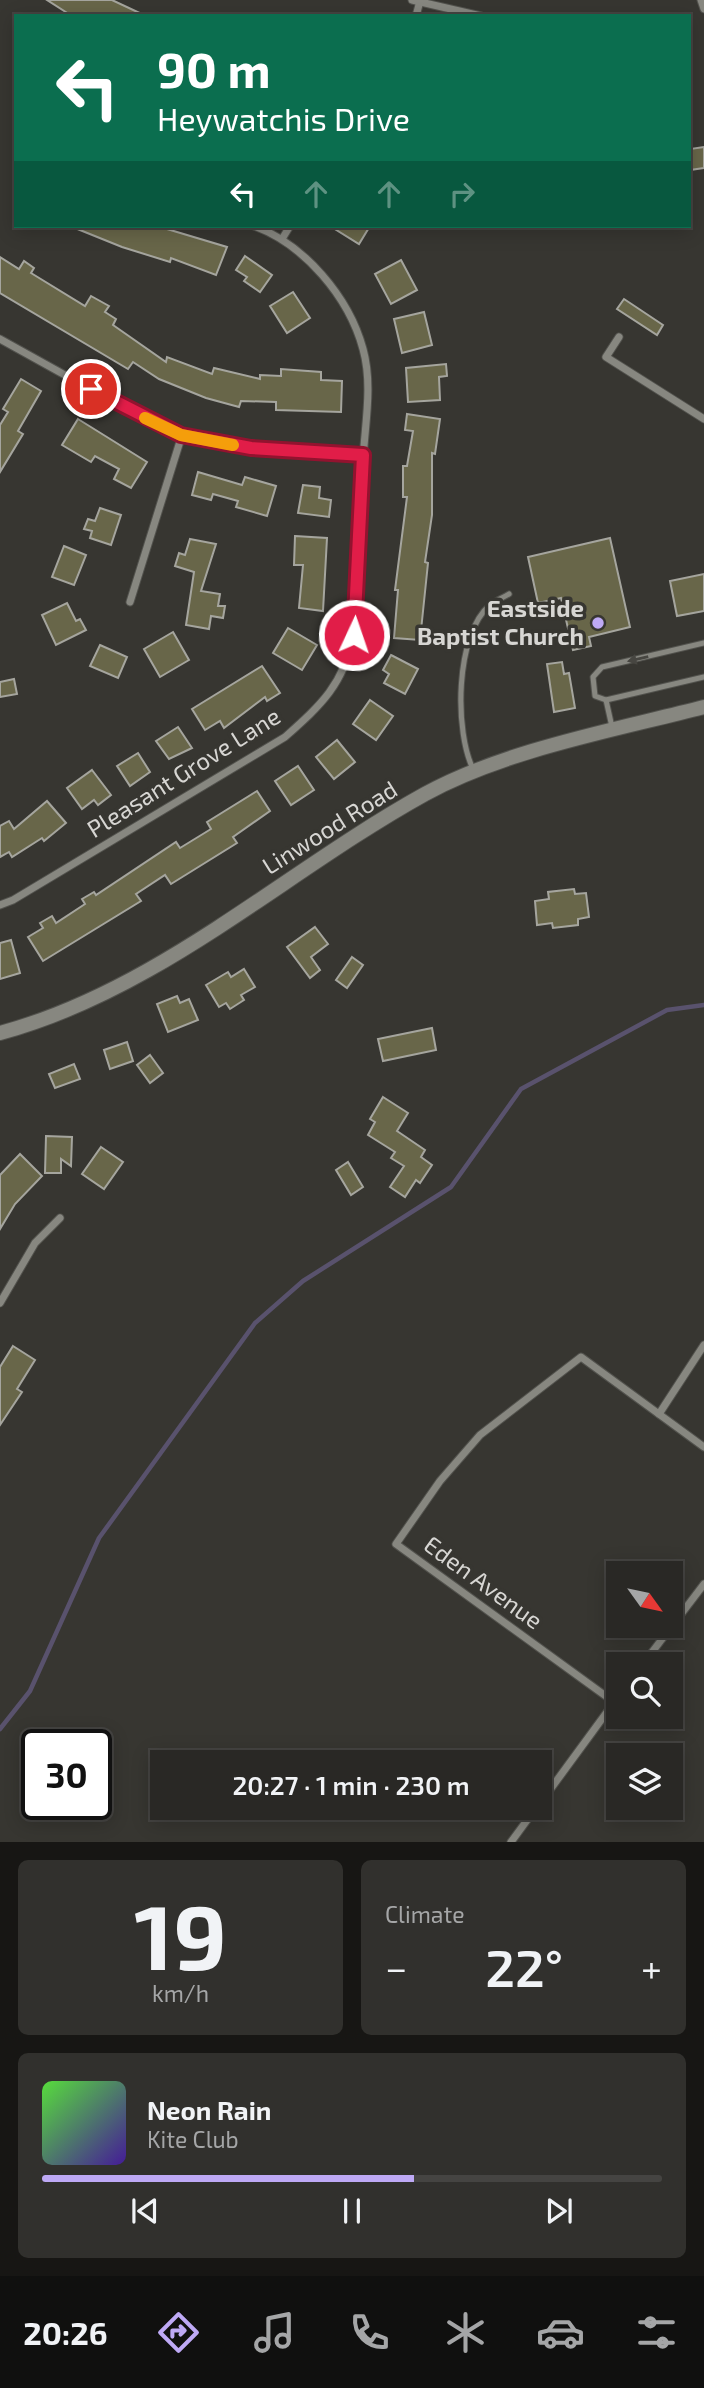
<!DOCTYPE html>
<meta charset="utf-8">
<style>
:root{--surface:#292825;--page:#31302d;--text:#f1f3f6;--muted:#a5a6a7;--line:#454442;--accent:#bea9f5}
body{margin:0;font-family:"Exo 2",sans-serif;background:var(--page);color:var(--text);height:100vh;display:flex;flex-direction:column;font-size:26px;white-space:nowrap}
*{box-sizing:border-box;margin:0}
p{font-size:23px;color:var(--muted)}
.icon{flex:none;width:38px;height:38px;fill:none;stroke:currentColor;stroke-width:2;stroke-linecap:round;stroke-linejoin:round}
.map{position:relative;height:1842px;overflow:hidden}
.side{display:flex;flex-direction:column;gap:18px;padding:18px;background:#171614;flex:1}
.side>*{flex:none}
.top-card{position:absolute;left:14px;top:14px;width:677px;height:214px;border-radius:0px;box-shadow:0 4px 18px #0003,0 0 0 2px var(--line);background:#0b6e4f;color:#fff;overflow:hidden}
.needle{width:46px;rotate:123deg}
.buttons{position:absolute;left:606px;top:1561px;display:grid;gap:14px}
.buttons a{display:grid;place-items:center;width:77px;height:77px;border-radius:0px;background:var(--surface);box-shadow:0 4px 18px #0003,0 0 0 2px var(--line);font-size:35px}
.speed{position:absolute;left:21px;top:1729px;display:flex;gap:14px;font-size:35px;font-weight:700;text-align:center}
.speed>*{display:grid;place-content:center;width:91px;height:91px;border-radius:50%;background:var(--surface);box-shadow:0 4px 18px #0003,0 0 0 2px var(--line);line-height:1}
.speed .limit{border:4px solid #111;border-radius:10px;background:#fff;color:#111}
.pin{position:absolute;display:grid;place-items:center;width:60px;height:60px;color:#fff;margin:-30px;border:4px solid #fff;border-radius:50%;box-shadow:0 2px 7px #0007}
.me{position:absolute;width:77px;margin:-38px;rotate:3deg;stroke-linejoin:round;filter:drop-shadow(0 0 5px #0008)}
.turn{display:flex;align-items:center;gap:24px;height:147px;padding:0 28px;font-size:32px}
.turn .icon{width:91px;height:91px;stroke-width:2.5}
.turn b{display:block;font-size:49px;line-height:60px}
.lanes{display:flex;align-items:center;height:66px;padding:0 28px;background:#0003;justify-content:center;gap:35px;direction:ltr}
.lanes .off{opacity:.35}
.big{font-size:52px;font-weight:600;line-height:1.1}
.side .widget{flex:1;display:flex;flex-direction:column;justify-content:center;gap:10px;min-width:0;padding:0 24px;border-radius:10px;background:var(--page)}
.side .dial{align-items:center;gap:0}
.dial b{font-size:91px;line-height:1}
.song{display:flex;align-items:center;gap:21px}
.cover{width:84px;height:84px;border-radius:10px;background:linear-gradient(135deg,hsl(110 70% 55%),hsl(260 70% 35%))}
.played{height:7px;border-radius:4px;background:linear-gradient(90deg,var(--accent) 60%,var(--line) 60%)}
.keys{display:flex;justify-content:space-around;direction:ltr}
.heat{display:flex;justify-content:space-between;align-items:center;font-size:38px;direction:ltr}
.side .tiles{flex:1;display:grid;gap:18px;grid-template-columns:1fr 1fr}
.widget:last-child{grid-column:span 2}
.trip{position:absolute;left:150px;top:1750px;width:402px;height:70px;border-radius:0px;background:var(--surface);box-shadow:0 4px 18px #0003,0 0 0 2px var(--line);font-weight:600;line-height:70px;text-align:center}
.menu{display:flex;height:112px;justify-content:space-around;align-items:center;background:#10100f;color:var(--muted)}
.menu .icon{width:49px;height:49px}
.menu .selected{color:var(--accent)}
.menu b{font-size:32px;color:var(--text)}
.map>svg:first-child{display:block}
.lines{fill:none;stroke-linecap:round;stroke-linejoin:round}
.stream{stroke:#59526d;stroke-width:4.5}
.building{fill:#686649;stroke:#a5a59e;stroke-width:2}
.lane-casing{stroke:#52524d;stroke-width:7}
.street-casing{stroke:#52524d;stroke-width:9}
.secondary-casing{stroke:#52524d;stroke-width:16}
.lane{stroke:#878780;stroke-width:5}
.street{stroke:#878780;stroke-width:7}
.secondary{stroke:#878780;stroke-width:14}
.oneway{fill:#474641}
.route-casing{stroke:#92132f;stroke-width:18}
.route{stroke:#e11d48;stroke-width:12}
.slow{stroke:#f59e0b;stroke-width:12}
.poi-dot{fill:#bea9f5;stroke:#373631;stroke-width:2.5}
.labels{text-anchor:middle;stroke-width:7;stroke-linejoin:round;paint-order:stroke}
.poi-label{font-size:24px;font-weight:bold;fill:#d7d6d3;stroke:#373631;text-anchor:end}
.street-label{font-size:24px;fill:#d7d6d3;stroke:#373631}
</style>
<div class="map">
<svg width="704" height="1842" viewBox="0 0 704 1842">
<rect width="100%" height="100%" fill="#373631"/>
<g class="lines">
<polyline class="stream" points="0,1729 30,1691 99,1538 255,1323 303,1281 451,1187 521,1089 667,1010 704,1005"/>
</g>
<g class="building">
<polygon points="47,0 112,0 146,16 72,16"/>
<polygon points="704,147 704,168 690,170 690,149"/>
<polygon points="70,226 157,226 227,247 216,275 171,258 170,262 122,247"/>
<polygon points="330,226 370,226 359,244"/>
<polygon points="245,256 272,275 260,292 244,281 247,277 236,270"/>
<polygon points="0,257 19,269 24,261 34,268 31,273 85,306 91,296 109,306 105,312 116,319 113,325 166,362 167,357 212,374 214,368 260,379 260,375 281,376 281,369 294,370 321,372 321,380 342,381 341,412 276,410 276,402 241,401 239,407 206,398 159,379 133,362 128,369 0,293"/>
<polygon points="401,260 417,290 391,304 375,274"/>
<polygon points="293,292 310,318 287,333 270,306"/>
<polygon points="624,299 663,325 657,335 617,309"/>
<polygon points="424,312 432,345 402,353 394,319"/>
<polygon points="446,364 447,376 439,377 440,400 408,402 406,368"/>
<polygon points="21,379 41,391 18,431 23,434 0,472 0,425 8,412 3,409"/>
<polygon points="407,414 440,419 435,454 432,453 432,515 425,562 428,563 420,640 394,638 398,590 395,590 407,497 403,497 403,466 407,466 413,431 405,430"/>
<polygon points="78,419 147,462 131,488 114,479 119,469 95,456 91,462 62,445"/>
<polygon points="198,472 242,485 245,477 276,486 267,516 236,507 238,501 213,494 211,500 192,495"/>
<polygon points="303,485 320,487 319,498 331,500 329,517 298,513"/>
<polygon points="100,508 121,515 111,545 90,538 92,531 84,529 88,519 95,521"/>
<polygon points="295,536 327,538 323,611 299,608 303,565 294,565"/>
<polygon points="610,538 630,627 589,637 591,646 573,650 561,598 538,603 528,557"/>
<polygon points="190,539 216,544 201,591 220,594 218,606 225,606 223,618 211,616 209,629 186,625 194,572 175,566 179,553 185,555"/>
<polygon points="64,546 86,555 74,585 52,577"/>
<polygon points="704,574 704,611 677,616 670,581"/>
<polygon points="67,603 76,621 80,619 86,630 56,645 42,615"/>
<polygon points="288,628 317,645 302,670 273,653"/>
<polygon points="173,632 189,660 160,677 144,649"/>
<polygon points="100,645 127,657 118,678 90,666"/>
<polygon points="391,655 418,669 405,694 384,683 389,674 383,670"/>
<polygon points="562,662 564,674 569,673 575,708 554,712 547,664"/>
<polygon points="262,666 280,693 267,701 265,697 224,728 220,721 205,730 192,709"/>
<polygon points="14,679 17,694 0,697 0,682"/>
<polygon points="370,700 393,716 376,740 353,724"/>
<polygon points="178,727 192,748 169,759 156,741"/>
<polygon points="337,740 355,762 334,779 316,757"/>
<polygon points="138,753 150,772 130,786 117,766"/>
<polygon points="298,766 314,790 291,805 275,781"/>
<polygon points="92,770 111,795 98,805 94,800 82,809 67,788"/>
<polygon points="257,791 270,811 233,837 237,843 171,884 165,875 136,894 141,901 43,961 28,937 43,928 40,923 52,916 56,923 85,904 82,899 94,892 96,895 176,842 180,848 211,829 207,822"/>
<polygon points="47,801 66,823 44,841 42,838 12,857 9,852 0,857 0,826 9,821 14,829"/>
<polygon points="574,889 575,894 586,893 589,917 578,919 578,925 553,928 552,923 537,925 535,901 549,899 548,892"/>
<polygon points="315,927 328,944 311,957 320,970 310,978 287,947"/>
<polygon points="11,940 20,973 0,979 0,943"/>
<polygon points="352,957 363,965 347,988 336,980"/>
<polygon points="244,969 255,987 241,995 244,1000 230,1009 226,1003 219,1007 206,985 228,972 231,977"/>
<polygon points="177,996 180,1003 189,999 198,1020 168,1032 157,1004"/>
<polygon points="432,1028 436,1050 383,1061 378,1039"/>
<polygon points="127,1042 133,1061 110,1069 104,1050"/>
<polygon points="150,1055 163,1073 150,1083 137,1065"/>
<polygon points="74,1064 80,1079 55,1088 49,1074"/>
<polygon points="383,1097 408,1113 397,1131 425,1150 421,1157 432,1165 420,1183 416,1180 405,1197 390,1187 404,1166 391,1158 395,1152 368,1135 375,1122 370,1119"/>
<polygon points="46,1136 72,1137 71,1166 61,1159 61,1173 45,1173"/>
<polygon points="101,1147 123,1162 104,1189 82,1174"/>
<polygon points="20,1154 42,1176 15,1204 0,1229 0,1175"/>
<polygon points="348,1162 363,1187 351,1195 336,1170"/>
<polygon points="13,1346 35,1360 17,1389 22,1392 0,1425 0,1367"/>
</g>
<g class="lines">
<g class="lane-casing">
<g id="lane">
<polyline points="704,643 602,667 593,677 595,696 606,700 704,677"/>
<polyline points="606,700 612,727"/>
<path d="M474,771C454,733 455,634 490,605C495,600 503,598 509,594"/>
</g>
</g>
<g class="street-casing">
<g id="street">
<polyline points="412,0 481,16"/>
<polyline points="701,0 704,9"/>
<polyline points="416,16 420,1"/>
<polyline points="282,239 290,226"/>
<polyline points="619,337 606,357 704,419"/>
<polyline points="0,339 137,415 182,435 251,448 364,455"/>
<polyline points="130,602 182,435"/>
<path d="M0,905L13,900L285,737C322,704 343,685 354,635C357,576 360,518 363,460C365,423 373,385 363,349C349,297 304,244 254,226"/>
<polyline points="0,1303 35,1243 60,1218"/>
<polyline points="659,1414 704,1345"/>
<polyline points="643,1664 704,1584"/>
<polyline points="614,1702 396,1544 440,1481 480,1435 581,1357 704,1447"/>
<polyline points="541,1802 618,1697"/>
<polyline points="511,1842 536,1808"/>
</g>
</g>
<g class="secondary-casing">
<path id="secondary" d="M0,1033C159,990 284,872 425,794C505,750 615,730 704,707"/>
</g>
<use href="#lane" class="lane"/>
<use href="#street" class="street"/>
<use href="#secondary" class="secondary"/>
</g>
<defs><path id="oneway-solid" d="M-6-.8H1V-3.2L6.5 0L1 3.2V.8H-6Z" transform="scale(1.75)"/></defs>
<use class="oneway" href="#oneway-solid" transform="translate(638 659) rotate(167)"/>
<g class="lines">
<g class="route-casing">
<polyline id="route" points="91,389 181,435 251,448 363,455 354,635"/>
</g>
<use href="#route" class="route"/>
<polyline class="slow" points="145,418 181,435 233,445"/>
</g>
<circle class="poi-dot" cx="598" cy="623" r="7"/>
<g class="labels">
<g class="poi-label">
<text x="584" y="617">Eastside<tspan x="584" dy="28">Baptist Church</tspan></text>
</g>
<g class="street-label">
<text transform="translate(184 773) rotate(-32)" y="8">Pleasant Grove Lane</text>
<text transform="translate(330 828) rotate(-32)" y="8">Linwood Road</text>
<text transform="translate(483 1583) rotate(36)" y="8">Eden Avenue</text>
</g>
</g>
</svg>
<div class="buttons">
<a><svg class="needle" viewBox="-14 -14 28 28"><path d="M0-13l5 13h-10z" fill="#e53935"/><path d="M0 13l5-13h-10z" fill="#a5a6a7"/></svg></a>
<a><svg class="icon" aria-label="search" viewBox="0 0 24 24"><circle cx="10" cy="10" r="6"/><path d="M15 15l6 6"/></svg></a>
<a><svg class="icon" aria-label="layers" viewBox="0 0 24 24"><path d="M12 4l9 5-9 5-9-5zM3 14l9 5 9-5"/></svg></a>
</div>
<div class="speed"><div class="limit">30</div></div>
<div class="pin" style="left:91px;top:389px;background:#d93025"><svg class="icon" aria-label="arrive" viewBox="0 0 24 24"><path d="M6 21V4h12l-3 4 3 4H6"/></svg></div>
<svg class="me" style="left:354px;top:635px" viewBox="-20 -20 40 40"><circle r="17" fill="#e11d48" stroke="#fff" stroke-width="3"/><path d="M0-11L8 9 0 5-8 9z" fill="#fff"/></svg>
<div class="trip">20:27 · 1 min · 230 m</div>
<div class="top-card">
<div class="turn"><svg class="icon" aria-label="left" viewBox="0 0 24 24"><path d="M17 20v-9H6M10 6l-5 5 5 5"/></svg><div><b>90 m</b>Heywatchis Drive</div></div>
<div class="lanes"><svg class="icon" aria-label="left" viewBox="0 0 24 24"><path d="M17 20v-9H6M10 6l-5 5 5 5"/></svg><svg class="icon off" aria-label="ahead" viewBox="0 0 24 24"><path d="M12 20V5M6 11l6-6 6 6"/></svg><svg class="icon off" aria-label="ahead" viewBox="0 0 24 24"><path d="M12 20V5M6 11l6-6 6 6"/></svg><svg class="icon off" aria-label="right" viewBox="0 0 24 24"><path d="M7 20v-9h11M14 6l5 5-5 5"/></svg></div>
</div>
</div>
<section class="side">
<div class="tiles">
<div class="widget dial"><b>19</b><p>km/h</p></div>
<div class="widget"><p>Climate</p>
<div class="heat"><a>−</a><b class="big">22°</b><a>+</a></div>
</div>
<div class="widget">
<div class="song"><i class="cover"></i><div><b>Neon Rain</b><p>Kite Club</p></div></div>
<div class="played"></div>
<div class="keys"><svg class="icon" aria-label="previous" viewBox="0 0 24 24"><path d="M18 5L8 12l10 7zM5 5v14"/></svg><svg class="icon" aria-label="pause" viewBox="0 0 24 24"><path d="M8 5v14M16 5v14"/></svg><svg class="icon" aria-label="next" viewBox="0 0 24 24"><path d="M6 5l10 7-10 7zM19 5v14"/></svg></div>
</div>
</div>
</section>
<nav class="menu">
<b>20:26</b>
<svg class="icon selected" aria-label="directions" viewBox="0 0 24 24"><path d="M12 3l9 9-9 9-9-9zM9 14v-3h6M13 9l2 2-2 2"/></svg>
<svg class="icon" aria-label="music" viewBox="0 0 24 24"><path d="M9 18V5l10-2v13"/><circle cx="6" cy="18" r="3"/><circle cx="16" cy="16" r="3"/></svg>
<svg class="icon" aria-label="phone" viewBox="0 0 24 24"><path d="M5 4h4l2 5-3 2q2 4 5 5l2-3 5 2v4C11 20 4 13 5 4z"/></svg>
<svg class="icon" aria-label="climate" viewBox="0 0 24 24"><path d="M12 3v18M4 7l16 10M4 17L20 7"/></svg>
<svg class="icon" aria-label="car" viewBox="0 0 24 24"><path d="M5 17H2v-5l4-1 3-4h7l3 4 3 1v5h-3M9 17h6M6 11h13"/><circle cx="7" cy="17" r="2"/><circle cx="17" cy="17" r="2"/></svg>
<svg class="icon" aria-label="filters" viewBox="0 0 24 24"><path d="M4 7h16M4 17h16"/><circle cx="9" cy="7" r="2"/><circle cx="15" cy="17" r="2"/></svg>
</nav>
